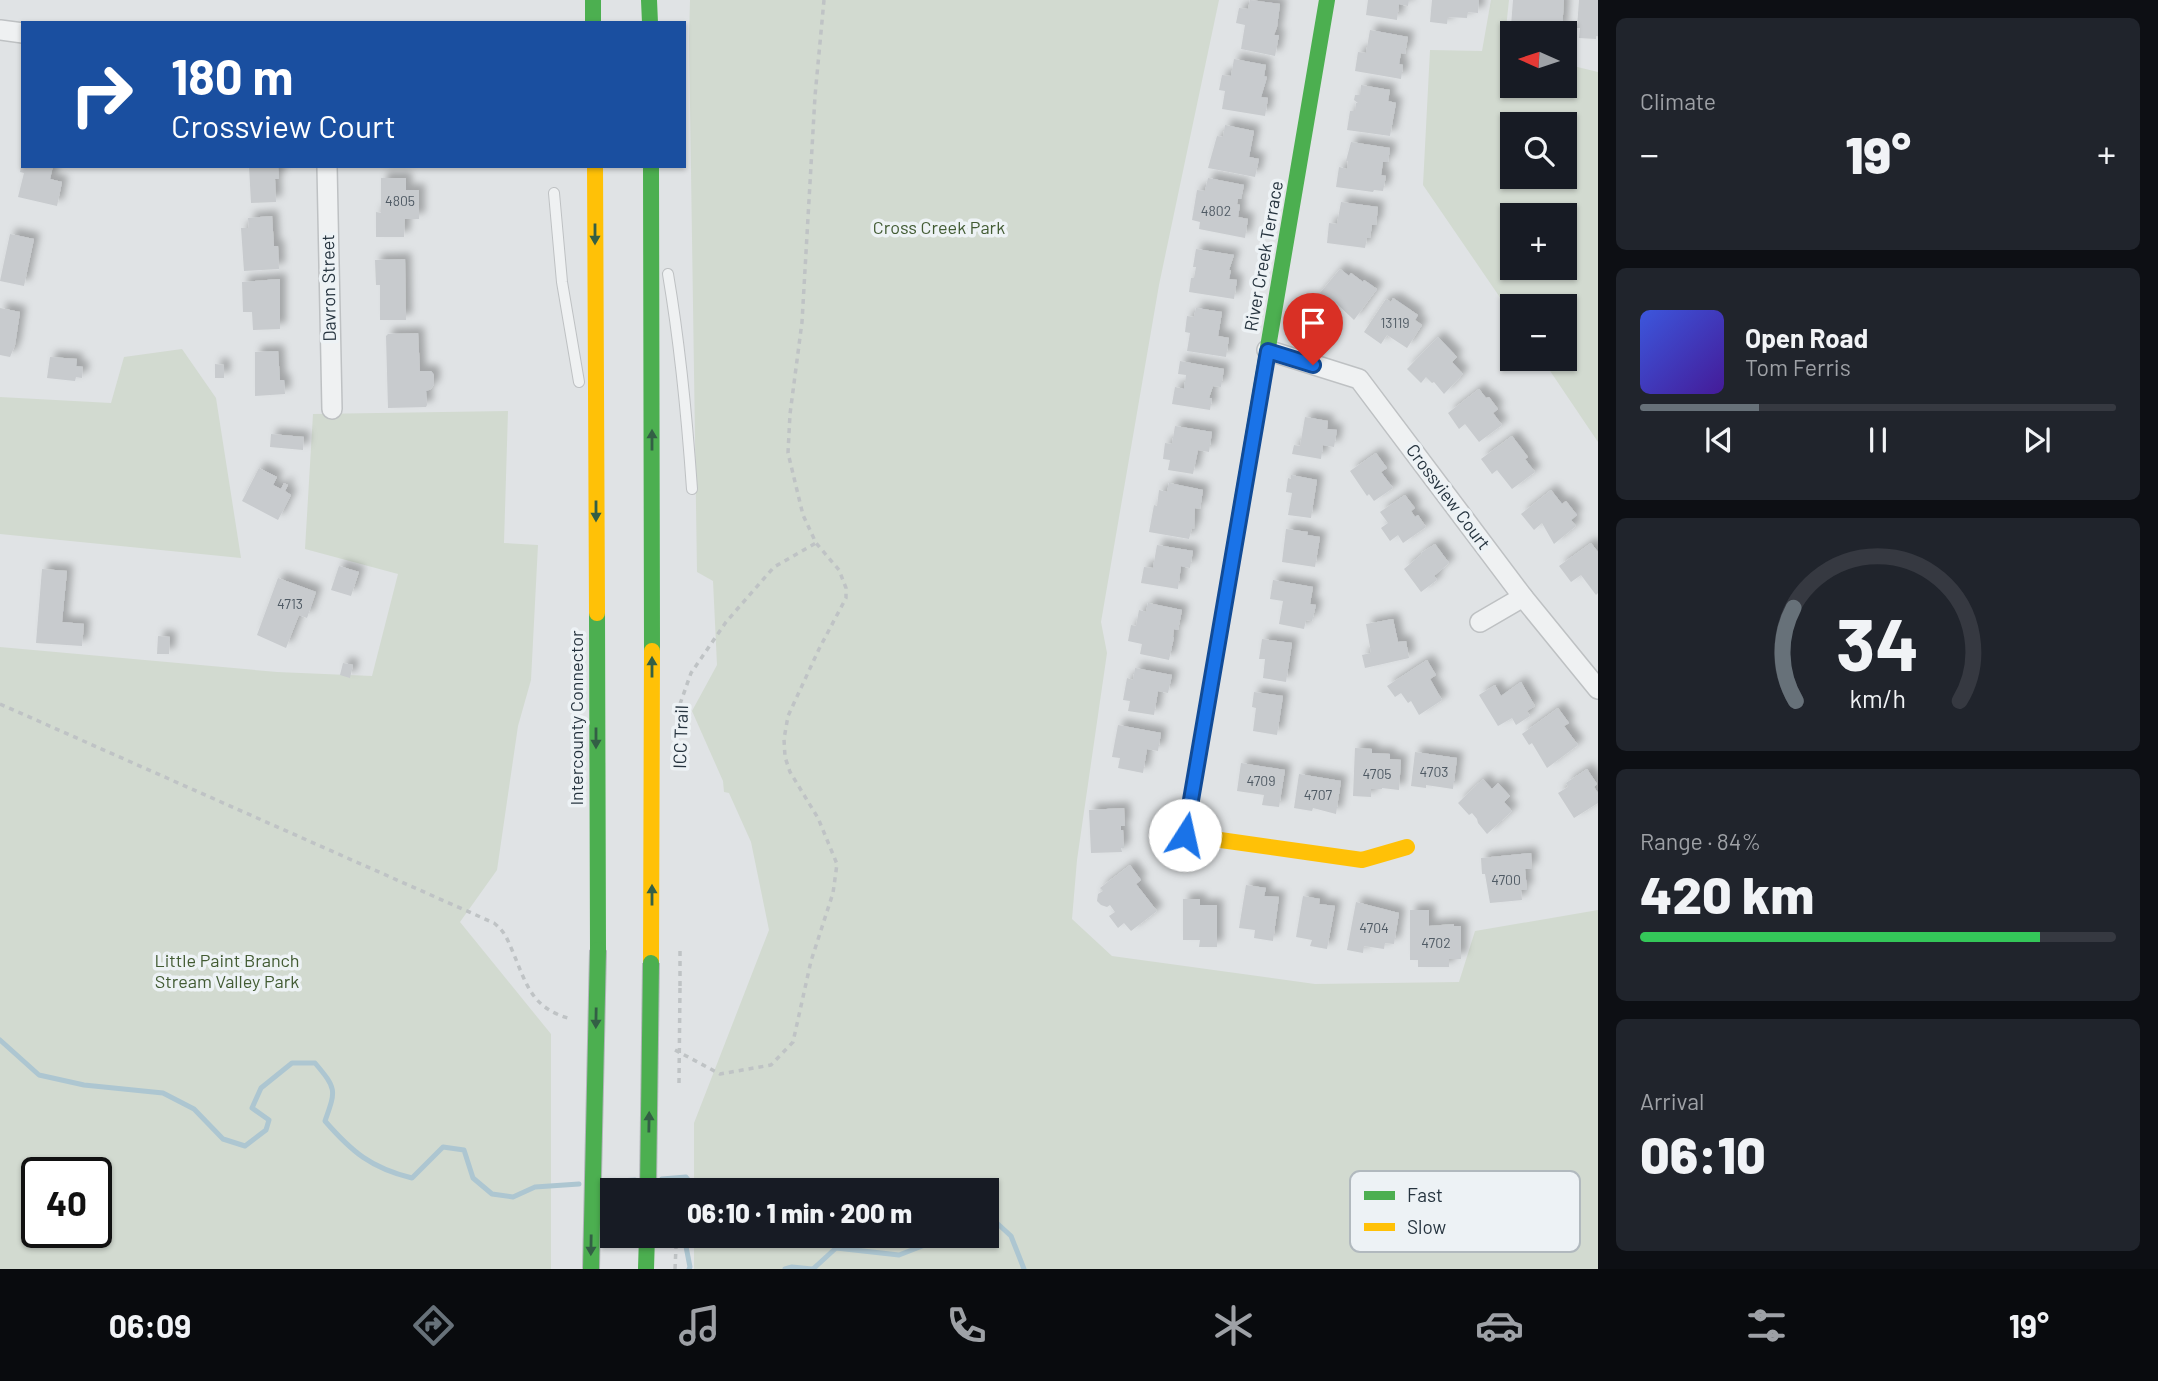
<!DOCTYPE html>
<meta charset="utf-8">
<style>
:root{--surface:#171b24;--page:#20242c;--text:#f1f3f6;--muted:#9ea1a6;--line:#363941;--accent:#677179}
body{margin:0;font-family:Barlow,sans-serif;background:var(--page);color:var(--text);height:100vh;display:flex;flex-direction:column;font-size:26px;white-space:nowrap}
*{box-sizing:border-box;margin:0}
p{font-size:23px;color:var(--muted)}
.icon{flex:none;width:38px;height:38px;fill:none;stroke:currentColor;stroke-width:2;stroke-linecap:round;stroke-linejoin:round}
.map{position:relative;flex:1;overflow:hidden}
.side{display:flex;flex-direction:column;gap:18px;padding:18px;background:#0d0f14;width:560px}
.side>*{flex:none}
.hud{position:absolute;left:21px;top:21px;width:665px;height:147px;border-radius:0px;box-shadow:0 2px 5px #0004;background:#1a4fa0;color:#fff;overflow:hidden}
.needle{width:46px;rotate:273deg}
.controls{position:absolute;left:1500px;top:21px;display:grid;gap:14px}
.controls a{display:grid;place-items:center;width:77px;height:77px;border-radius:0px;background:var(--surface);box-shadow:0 2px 5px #0004;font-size:35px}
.speed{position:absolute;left:21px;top:1157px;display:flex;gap:14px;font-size:35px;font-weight:700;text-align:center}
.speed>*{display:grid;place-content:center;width:91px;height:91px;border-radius:50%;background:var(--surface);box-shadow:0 2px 5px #0004;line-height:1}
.speed .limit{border:4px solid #111;border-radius:10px;background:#fff;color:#111}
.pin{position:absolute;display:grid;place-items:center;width:60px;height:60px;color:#fff;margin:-72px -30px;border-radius:50% 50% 50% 0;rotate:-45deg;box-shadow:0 0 7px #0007}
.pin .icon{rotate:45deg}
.me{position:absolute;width:77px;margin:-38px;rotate:10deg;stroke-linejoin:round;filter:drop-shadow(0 0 5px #0008)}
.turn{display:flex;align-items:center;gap:24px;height:147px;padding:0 35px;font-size:32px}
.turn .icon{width:91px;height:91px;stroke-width:2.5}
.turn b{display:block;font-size:49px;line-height:60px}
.big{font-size:52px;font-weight:800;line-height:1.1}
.side .card{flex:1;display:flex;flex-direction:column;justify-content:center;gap:10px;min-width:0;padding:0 24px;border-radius:10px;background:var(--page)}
.side .dial{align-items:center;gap:0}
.dial svg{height:182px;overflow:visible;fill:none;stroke:var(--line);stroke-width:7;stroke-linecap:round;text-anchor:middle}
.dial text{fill:var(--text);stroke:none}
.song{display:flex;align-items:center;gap:21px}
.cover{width:84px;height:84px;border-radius:10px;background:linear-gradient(135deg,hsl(230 70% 55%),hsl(260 70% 35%))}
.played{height:7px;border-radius:4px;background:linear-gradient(90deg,var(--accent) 25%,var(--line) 25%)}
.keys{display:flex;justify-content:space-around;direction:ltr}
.heat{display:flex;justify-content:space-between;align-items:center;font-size:38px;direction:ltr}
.charge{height:10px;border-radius:5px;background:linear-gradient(90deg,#34c759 84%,var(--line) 0)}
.trip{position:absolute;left:600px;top:1178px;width:399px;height:70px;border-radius:0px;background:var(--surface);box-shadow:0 2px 5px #0004;font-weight:800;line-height:70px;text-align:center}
.tab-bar{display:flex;height:112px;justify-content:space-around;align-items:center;background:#090b0e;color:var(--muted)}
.tab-bar .icon{width:49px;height:49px}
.tab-bar .active{color:var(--accent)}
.tab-bar b{font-size:32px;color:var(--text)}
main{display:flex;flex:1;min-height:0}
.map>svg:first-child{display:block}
.green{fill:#d2dad0;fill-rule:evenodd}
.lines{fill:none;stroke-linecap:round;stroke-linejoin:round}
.stream{stroke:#adc6d1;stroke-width:5}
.building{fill:#c8cbce;filter:url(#shadow)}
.lane-casing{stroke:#bec1c3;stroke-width:12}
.street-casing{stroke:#bec1c3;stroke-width:22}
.path{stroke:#bfc3c5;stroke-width:3.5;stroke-dasharray:5 5;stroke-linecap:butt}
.lane{stroke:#eff1f2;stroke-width:10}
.street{stroke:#eff1f2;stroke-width:19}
.fast{stroke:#4caf50;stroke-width:16}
.slow{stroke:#ffc107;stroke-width:16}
.fast-bridge-casing{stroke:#b2b6ba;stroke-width:18;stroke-linecap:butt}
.path-bridge{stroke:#bfc3c5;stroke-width:3.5;stroke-dasharray:5 5;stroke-linecap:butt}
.fast-bridge{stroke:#4caf50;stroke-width:16}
.oneway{fill:#335f45}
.route-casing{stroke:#114b97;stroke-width:18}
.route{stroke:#1a73e8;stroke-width:12}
.labels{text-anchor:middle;stroke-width:7;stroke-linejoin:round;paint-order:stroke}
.number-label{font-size:14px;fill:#4f5a64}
.park-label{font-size:18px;fill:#425b33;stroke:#edf2f5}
.street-label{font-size:18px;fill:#26343f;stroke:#edf2f5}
.key{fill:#edf2f5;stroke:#b1b9be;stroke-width:2}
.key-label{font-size:19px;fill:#26343f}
</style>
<main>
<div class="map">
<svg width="1598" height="1269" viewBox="0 0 1598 1269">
<defs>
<filter id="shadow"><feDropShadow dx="6" dy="-6" stdDeviation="3.5" flood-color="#0004"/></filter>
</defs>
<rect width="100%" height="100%" fill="#e0e3e5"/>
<g class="green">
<polygon points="690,0 1219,0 1159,285 1101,622 1107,653 1077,860 1072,919 1112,956 1315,984 1459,982 1475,931 1598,910 1598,1269 694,1269 694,1236 987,1236 987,1190 694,1190 694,1123 769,930 751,842 729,793 724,792 723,781 692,711 717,665 713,581 697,572 689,38"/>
<path d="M1491,0H1509L1504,47L1512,50V86H1564L1565,64L1598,72V442L1542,359H1564V306H1512V315L1423,185L1430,50L1482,51ZM1564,124V177H1512V124ZM1564,215V268H1512V215Z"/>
<polygon points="182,349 216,398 241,558 0,534 0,397 111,403 124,357"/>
<path d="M508,411L504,543L538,545L531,680L518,726L497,870L460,922L551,1034V1269H0V647L277,672L372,676L398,574L305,549L313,414ZM37,1172H96V1232H37Z"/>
</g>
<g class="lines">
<g class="stream">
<path d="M0,1040L39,1075L84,1085L163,1093L194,1109L223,1139L245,1146L266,1130L269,1120L252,1108L261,1088L292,1063H315C337,1089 336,1090 325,1121C352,1152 371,1168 412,1178L443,1147L464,1150L473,1178L492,1194L513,1197L535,1187L579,1184"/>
<polyline points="662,1179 686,1177 696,1190"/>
<polyline points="606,1182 635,1180"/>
<polyline points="987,1214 1011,1236 1024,1269"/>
<polyline points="684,1236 690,1267 689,1269"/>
<polyline points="785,1269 792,1267 812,1269"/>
<polyline points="813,1269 836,1248 899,1255 930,1243 934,1236"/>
</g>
</g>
<g class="building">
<polygon points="1250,0 1280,4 1277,27 1274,35 1279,35 1275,56 1241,49 1245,25 1236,23 1239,8 1248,9"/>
<polygon points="1368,0 1409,0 1408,6 1399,4 1397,20 1366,15"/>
<polygon points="1432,0 1479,0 1478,13 1468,12 1467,18 1448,17 1447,24 1430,22"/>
<polygon points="1513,0 1564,0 1562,30 1550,29 1549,33 1518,33 1518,27 1511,26"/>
<polygon points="1579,0 1598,0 1598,36 1596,36 1596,39 1579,38 1580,28 1577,28"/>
<polygon points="1370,30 1408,37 1405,54 1401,53 1399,64 1403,65 1401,79 1355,71 1358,52 1366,53"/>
<polygon points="1234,59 1266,65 1264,76 1267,77 1261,97 1268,98 1265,116 1222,109 1225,91 1219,90 1222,75 1231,76"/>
<polygon points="1361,85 1390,90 1388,101 1396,103 1390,136 1347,130 1350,111 1355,111 1356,103 1358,103 1354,100 1355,95 1360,95"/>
<polygon points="1225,125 1254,131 1249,157 1259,159 1255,177 1208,168 1217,136 1223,137"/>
<polygon points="1351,142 1390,148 1388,162 1383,162 1381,175 1386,176 1383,191 1374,190 1373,192 1336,187 1339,167 1347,169 1348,161 1346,161"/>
<polygon points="21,166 53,166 50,179 62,182 57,206 18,197 24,173 20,172"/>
<polygon points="249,166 278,166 279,179 275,179 276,202 251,203"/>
<polygon points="381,178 406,178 406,190 419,190 419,219 405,219 404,237 376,237 376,212 381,213"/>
<polygon points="1208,178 1244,185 1241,199 1238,199 1237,204 1240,205 1238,217 1248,219 1245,238 1199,229 1200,222 1192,220 1197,190 1205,191"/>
<polygon points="1341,202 1378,207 1376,225 1372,225 1370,238 1367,238 1365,248 1327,243 1329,223 1337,224"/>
<polygon points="272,216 274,246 278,246 279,269 244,271 241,228 249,228 248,218"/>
<polygon points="10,234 34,239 24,286 0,281"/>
<polygon points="1196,249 1234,255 1229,270 1231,270 1229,279 1237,280 1234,299 1189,292 1191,278 1194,278 1196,267 1193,267"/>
<polygon points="405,259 406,320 380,320 380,285 376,285 375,260"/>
<polygon points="1340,269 1349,276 1351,273 1363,282 1364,280 1377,289 1354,320 1336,303 1330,310 1315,299"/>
<polygon points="280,279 280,329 253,330 252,312 243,312 242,282"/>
<polygon points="1393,298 1418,315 1415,320 1422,325 1407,348 1387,335 1381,344 1364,332 1386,299 1391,302"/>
<polygon points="0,308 20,312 15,345 10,357 0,355"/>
<polygon points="1196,308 1222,312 1218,336 1229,338 1226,357 1187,351 1190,333 1185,332 1187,316 1194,317"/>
<polygon points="418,333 420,371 431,371 434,375 434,384 431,389 426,391 427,405 426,407 388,408 386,336 388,334"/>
<polygon points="1438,337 1457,357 1452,362 1463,374 1444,394 1434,382 1432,383 1426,377 1421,383 1407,369"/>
<polygon points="278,351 280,380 284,380 285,394 255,396 255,352"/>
<polygon points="50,357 77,359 76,366 83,367 82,378 76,377 75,381 47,378"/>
<polygon points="1180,361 1224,369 1221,387 1213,386 1209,398 1212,398 1210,410 1172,404 1175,387 1184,389 1186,375 1178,374"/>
<polygon points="215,364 224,365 224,378 215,378"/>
<polygon points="1479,389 1486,398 1489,397 1498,409 1493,413 1502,425 1479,442 1465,424 1459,429 1448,413"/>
<polygon points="1305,417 1328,421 1327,429 1337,430 1334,447 1323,445 1321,459 1292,454 1294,445 1300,446"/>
<polygon points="1175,426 1212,432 1209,452 1198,450 1193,474 1168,470 1170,460 1163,459 1165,443 1172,444"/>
<polygon points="271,434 304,437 303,450 270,447"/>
<polygon points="1512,436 1528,457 1525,459 1535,472 1512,489 1497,470 1492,474 1481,459"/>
<polygon points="1376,453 1387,468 1381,472 1393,488 1374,501 1369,494 1367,496 1350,471"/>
<polygon points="259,468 277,477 273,485 281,489 284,483 288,485 285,491 291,495 278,520 242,501"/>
<polygon points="1291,475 1317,480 1311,518 1288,515 1292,493 1286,492 1288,478 1291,479"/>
<polygon points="1169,483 1203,490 1200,509 1195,508 1194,529 1192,528 1189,539 1149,532 1154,505 1157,506 1159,490 1167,492"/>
<polygon points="1551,490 1562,504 1566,501 1577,515 1571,520 1576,526 1554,544 1542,523 1534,530 1521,514"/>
<polygon points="1405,495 1415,508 1411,511 1415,517 1418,515 1426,527 1403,543 1398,535 1390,541 1381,528 1388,523 1380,512"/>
<polygon points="1286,529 1308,532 1307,535 1320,537 1315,567 1282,562"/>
<polygon points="1591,543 1598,552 1598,593 1596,595 1581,575 1571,582 1559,566"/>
<polygon points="1435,544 1449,563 1434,576 1437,580 1421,592 1404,569 1422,554 1421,553"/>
<polygon points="1157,545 1193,551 1190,568 1181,566 1178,589 1141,583 1144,567 1153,568"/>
<polygon points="339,566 359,572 351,596 331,590"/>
<polygon points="42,569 67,571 62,622 84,624 82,646 36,643"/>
<polygon points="278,578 316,592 307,618 299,615 286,648 257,635"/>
<polygon points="1273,580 1313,587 1310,604 1316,605 1312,621 1306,620 1304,629 1279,624 1283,601 1270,599"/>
<polygon points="1148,603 1182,610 1178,630 1174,629 1173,637 1174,637 1169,660 1140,654 1142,644 1128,641 1131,625 1136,626 1139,610 1146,612"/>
<polygon points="1393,619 1398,642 1406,641 1409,658 1365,668 1362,655 1371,653 1366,624"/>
<polygon points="158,636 170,637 169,654 157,654"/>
<polygon points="1262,639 1292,643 1286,682 1263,678 1265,659 1259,659"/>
<polygon points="1427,660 1436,675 1430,679 1442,700 1419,715 1411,701 1408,703 1401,693 1395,697 1387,686"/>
<polygon points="343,663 353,665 350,678 340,675"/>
<polygon points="1135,668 1172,675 1168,693 1158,691 1154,715 1128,711 1130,701 1123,700 1127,678 1133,680"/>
<polygon points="1521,682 1535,706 1527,711 1530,716 1516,725 1512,718 1498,726 1479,695 1495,685 1501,696"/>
<polygon points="1254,692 1283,696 1277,735 1253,731 1256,708 1252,707"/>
<polygon points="1558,708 1569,723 1564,726 1578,745 1547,768 1532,743 1529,745 1522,734"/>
<polygon points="1118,725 1161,733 1158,751 1147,749 1143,773 1118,768 1120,758 1112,757"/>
<polygon points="1355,748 1372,749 1372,753 1390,754 1390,759 1401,760 1399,790 1382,788 1382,789 1371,789 1371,797 1353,796"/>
<polygon points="1415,752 1457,758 1453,789 1426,785 1426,788 1411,786"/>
<polygon points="1241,763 1285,770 1279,807 1262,805 1264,795 1237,791"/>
<polygon points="1587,769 1597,784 1594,787 1598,793 1598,803 1574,818 1558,793 1568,787 1566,783"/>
<polygon points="1299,774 1341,781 1336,814 1313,808 1312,811 1294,808"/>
<polygon points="1483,779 1492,789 1498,783 1510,796 1504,802 1512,811 1487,834 1478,823 1477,819 1472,813 1469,815 1458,803"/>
<polygon points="1124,808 1125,826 1121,826 1121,830 1123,830 1124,848 1121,848 1122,852 1091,853 1089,810"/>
<polygon points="1531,853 1532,869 1525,869 1527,890 1521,890 1522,900 1490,903 1485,874 1482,874 1481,858"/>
<polygon points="1130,865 1141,880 1136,884 1157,911 1131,931 1124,923 1118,928 1109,916 1115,912 1110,905 1107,907 1101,905 1097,901 1098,894 1103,891 1100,888"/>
<polygon points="1246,885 1266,888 1264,896 1279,897 1273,941 1254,938 1255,930 1239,928"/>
<polygon points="1303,896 1320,899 1319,904 1335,906 1327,949 1310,946 1312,940 1296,937"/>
<polygon points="1183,899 1200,899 1200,905 1217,905 1217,947 1199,947 1200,940 1183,940"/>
<polygon points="1356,902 1399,913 1394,944 1385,943 1384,949 1364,946 1363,953 1347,950"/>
<polygon points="1410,910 1429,910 1429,926 1454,924 1454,926 1461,926 1461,959 1449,959 1449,967 1418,967 1418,960 1410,960"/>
</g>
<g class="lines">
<g class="lane-casing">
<g id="lane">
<polyline points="554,193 562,282 579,382"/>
<path d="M668,274C680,345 687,417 692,489"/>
</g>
</g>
<g class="street-casing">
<g id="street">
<polyline points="0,30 23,33"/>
<polyline points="327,166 332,409"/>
<polyline points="1267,350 1359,379 1523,597 1598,689"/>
<polyline points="1480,622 1523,597"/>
</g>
</g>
<g class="path">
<path d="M0,704L494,923C504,931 507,938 512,950C527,985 531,1008 571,1019"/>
<polyline points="680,704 691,673 726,622 774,567 816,543"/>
<polyline points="680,986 680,946"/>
<polyline points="675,1050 720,1074 771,1065 793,1042 811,961 833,893 837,864 818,818 790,772 785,757 784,739 788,716 819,649 846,598 846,588 839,570 816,543 803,515 788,453 790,414 802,322 815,96 824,0"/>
<polyline points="675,1269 676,1247"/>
</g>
<use href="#lane" class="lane"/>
<use href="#street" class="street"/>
<g class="fast">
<polyline points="593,0 593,23"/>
<polyline points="649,0 650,23"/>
<polyline points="651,166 652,651"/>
<polyline points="1230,571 1327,0"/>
<polyline points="597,613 598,950"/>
<polyline points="646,1269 647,1236"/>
</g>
<g class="slow">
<polyline points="595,166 597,613"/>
<polyline points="1230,571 1185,835 1362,860 1407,847"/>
<polyline points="651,963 652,651"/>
</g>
<g class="fast-bridge-casing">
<g id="fast-bridge">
<polyline points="648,1190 651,963"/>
<polyline points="591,1269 598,950"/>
</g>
</g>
<polyline class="path-bridge" points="679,1083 680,986"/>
<use href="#fast-bridge" class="fast-bridge"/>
</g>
<defs><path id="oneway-solid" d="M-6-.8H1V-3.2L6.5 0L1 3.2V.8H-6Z" transform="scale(1.75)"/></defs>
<g class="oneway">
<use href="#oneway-solid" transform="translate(595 234) rotate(90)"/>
<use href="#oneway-solid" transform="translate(652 440) rotate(-90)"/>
<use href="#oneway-solid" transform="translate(596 511) rotate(90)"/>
<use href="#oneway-solid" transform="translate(652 667) rotate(-90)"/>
<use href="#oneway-solid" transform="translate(596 738) rotate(90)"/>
<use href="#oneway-solid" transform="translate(652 895) rotate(-90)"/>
<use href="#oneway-solid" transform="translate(596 1018) rotate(91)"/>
<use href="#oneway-solid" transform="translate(649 1122) rotate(-89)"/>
<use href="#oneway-solid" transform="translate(591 1245) rotate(91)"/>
</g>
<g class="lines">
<g class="route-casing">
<polyline id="route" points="1185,835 1268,351 1313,365"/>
</g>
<use href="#route" class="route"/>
</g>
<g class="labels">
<g class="number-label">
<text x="400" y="206">4805</text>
<text x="1216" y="216">4802</text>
<text x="1395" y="328">13119</text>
<text x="290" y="609">4713</text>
<text x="1434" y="777">4703</text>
<text x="1377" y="779">4705</text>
<text x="1261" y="786">4709</text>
<text x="1318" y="800">4707</text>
<text x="1506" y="885">4700</text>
<text x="1374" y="933">4704</text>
<text x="1436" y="948">4702</text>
</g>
<g class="park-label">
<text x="939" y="234">Cross Creek Park</text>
<text x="227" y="967">Little Paint Branch<tspan x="227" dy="21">Stream Valley Park</tspan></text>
</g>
<g class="street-label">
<text transform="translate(1264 256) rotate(-80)" y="6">River Creek Terrace</text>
<text transform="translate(329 288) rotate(-91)" y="6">Davron Street</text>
<text transform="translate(1448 497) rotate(53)" y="6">Crossview Court</text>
<text transform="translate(577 718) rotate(-90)" y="6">Intercounty Connector</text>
<text transform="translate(681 737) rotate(-88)" y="6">ICC Trail</text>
</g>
</g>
<rect x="1350" y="1171" width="230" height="81" rx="10" class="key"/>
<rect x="1364" y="1191" width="31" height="9" fill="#4caf50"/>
<rect x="1364" y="1223" width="31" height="8" fill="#ffc107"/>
<g class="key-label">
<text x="1407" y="1202">Fast</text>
<text x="1407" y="1234">Slow</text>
</g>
</svg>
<div class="controls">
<a><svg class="needle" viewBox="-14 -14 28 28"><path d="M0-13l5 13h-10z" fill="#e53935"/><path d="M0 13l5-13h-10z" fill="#9ea1a6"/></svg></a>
<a><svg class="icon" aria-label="search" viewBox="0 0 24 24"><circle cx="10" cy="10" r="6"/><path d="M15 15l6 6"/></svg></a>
<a>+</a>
<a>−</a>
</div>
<div class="speed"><div class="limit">40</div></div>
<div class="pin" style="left:1313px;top:365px;background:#d93025"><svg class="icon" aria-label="arrive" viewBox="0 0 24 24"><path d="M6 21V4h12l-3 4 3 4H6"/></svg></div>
<svg class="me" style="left:1185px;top:835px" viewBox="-20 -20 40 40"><circle r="19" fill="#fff"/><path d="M0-13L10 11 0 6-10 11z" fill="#1a73e8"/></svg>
<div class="trip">06:10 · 1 min · 200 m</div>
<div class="hud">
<div class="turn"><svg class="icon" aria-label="right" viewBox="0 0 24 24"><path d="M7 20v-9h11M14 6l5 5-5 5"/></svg><div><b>180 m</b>Crossview Court</div></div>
</div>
</div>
<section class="side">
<div class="card"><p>Climate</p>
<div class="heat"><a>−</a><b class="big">19°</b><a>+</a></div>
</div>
<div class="card">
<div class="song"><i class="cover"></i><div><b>Open Road</b><p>Tom Ferris</p></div></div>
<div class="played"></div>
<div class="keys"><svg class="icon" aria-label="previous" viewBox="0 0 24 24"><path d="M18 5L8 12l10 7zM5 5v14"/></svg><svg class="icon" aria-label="pause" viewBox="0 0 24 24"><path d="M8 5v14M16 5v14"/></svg><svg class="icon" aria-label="next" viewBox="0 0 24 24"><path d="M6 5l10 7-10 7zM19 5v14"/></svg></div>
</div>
<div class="card dial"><svg viewBox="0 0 100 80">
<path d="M14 69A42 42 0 1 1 86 69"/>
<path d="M14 69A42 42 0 0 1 13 28" stroke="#677179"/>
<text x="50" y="56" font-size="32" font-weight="700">34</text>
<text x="50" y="72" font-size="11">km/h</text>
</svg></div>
<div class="card"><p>Range · 84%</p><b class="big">420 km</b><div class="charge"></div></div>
<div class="card"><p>Arrival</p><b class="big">06:10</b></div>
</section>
</main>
<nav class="tab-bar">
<b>06:09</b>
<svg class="icon active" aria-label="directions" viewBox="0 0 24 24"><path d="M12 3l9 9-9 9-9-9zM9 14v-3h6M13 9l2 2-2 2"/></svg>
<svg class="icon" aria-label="music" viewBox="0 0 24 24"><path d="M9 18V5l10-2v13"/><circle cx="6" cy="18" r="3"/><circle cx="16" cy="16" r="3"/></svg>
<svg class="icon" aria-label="phone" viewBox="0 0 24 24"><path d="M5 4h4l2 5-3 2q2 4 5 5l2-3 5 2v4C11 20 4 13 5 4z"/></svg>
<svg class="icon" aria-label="climate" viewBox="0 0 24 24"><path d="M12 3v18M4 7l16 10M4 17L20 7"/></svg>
<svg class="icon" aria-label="car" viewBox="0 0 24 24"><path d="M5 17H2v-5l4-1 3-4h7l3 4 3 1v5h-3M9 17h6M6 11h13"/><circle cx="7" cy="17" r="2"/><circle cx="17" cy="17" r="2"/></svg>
<svg class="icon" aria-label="filters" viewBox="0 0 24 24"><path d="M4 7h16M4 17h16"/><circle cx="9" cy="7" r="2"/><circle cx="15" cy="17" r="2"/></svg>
<b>19°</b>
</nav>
